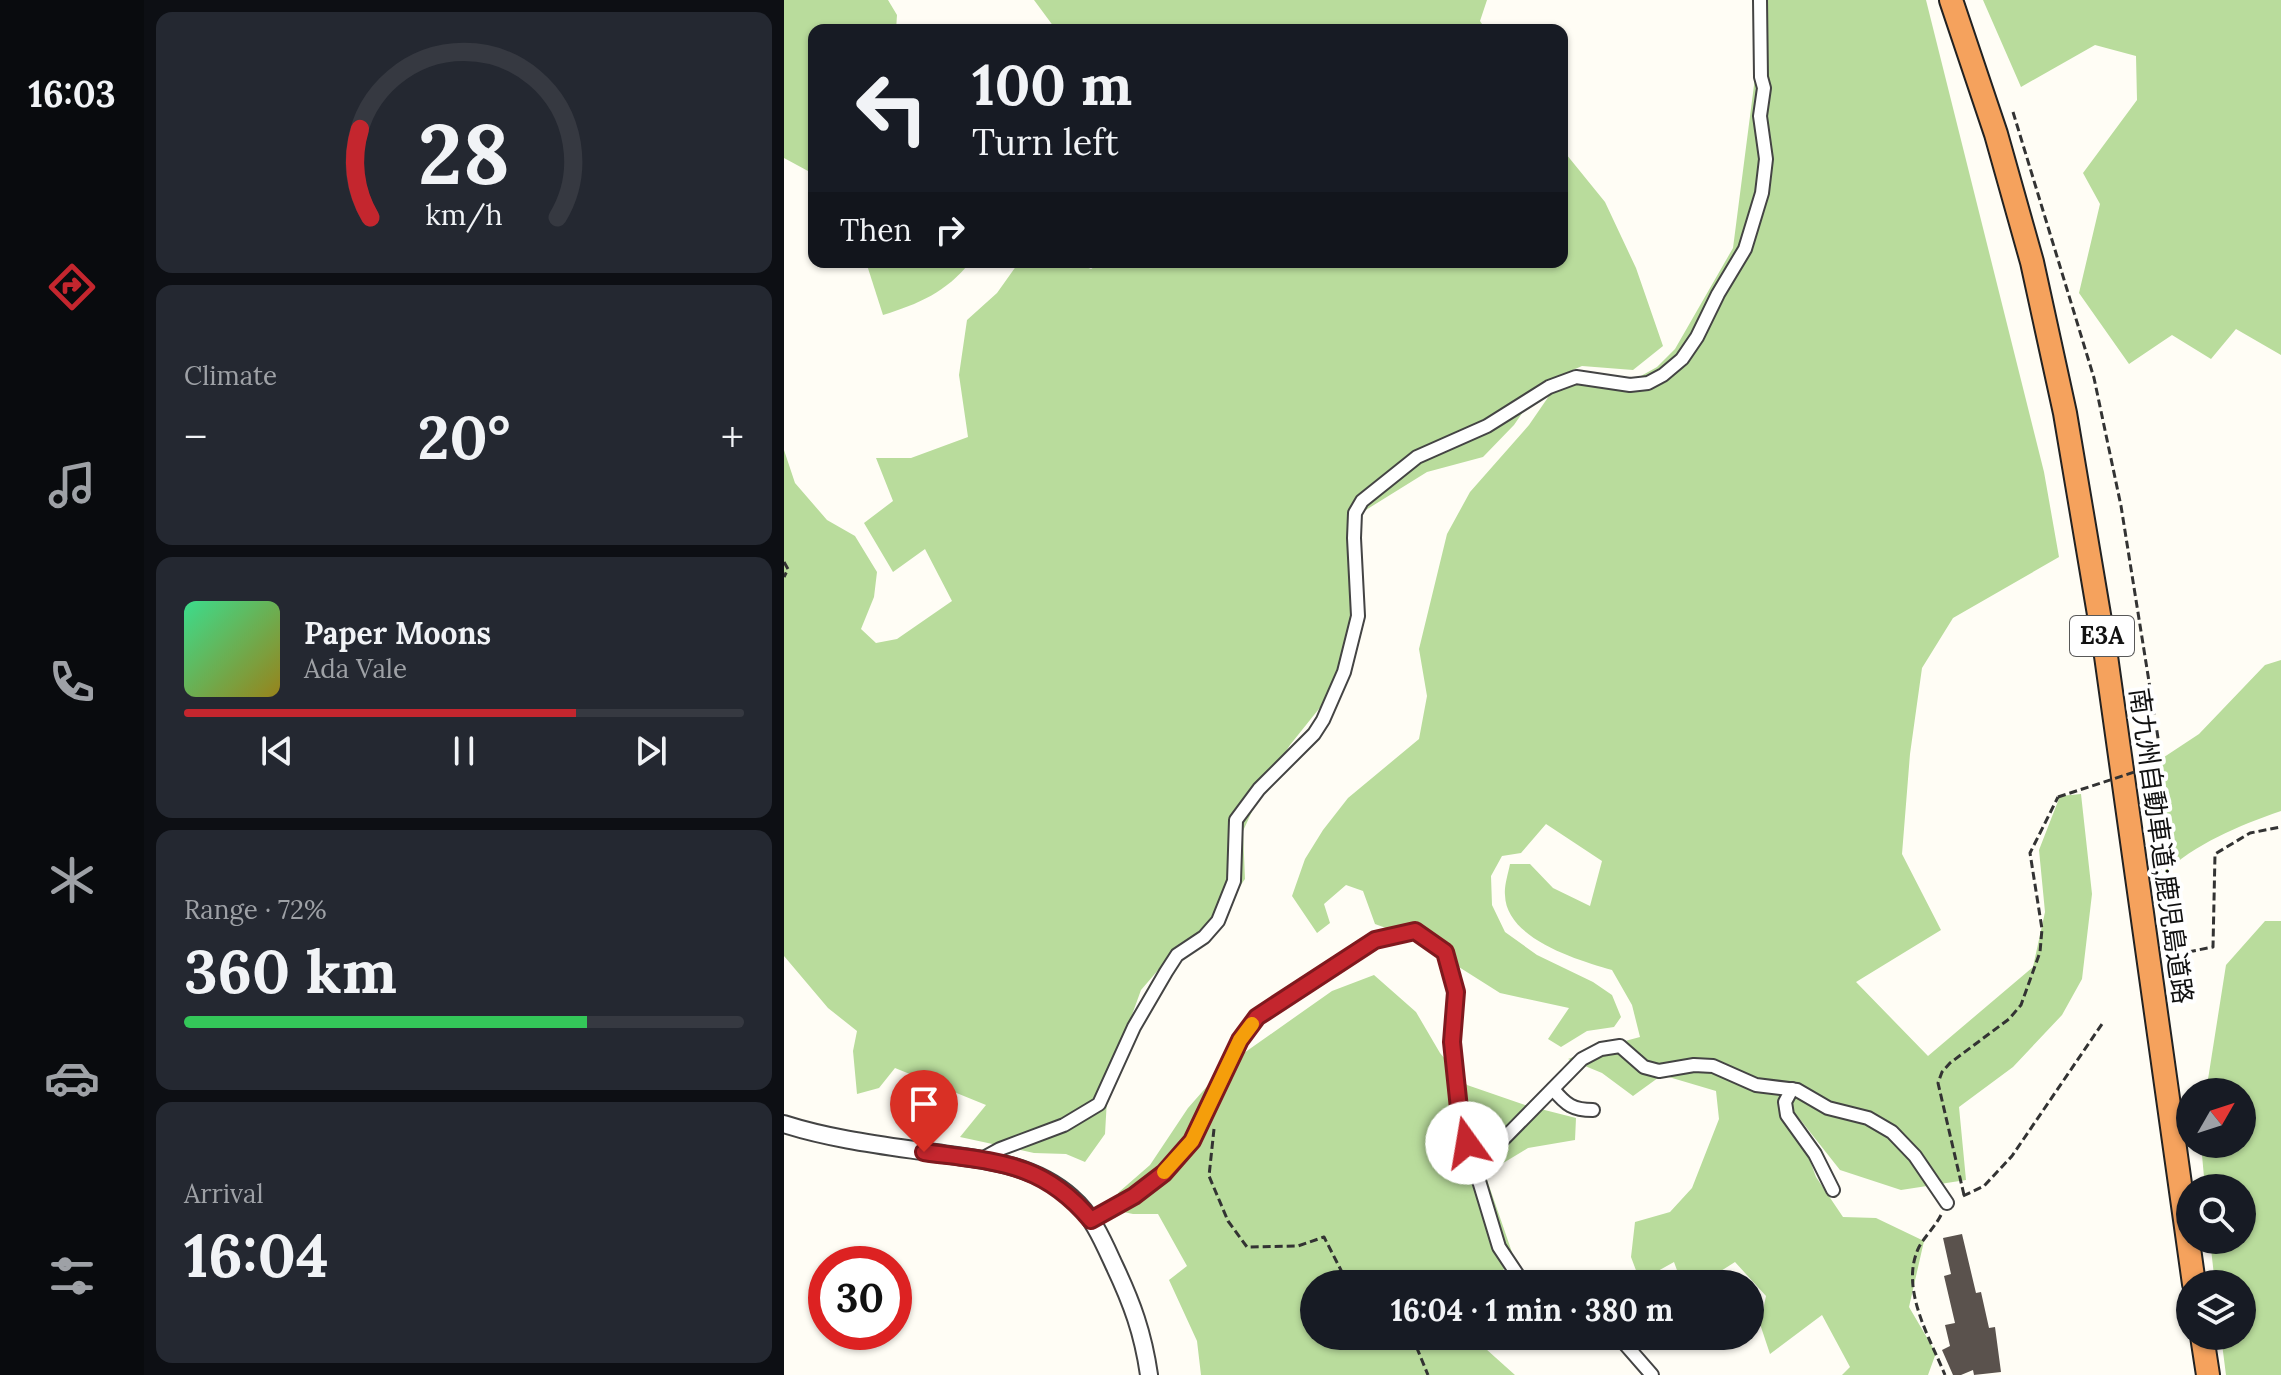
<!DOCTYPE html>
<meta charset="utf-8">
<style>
:root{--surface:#171b24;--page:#242831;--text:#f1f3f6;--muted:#9ea1a6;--line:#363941;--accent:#c4262e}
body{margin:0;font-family:Lora,"Noto Sans JP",serif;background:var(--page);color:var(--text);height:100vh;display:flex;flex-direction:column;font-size:30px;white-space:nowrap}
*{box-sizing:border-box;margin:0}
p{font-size:26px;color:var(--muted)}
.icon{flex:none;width:44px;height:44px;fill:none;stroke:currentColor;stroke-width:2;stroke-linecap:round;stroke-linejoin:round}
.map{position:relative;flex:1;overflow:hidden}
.side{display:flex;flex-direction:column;gap:12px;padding:12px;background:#0d0f14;width:640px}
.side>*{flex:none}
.guide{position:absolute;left:24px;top:24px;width:760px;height:244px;border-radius:16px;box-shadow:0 2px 6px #0004;background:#171b24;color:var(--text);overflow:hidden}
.needle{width:52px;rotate:51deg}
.fabs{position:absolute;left:1392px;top:1078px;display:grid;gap:16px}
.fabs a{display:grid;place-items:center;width:80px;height:80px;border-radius:50%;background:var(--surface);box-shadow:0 2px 6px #0004;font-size:40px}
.speed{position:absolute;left:24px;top:1246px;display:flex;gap:16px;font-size:40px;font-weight:700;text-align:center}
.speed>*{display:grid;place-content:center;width:104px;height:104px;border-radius:50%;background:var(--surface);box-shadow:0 2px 6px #0004;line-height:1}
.speed .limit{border:12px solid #d22;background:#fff;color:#111}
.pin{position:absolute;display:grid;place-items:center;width:68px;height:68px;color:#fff;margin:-82px -34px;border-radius:50% 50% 50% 0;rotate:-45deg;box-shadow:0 0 8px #0007}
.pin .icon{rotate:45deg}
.me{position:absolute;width:88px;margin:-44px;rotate:347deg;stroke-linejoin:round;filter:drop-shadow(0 0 6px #0008)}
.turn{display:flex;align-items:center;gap:28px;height:168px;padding:0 32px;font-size:36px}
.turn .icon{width:104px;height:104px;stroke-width:2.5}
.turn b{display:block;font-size:56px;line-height:68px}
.then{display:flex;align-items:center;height:76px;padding:0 32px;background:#0003;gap:16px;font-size:30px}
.big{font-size:60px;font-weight:800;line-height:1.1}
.side .card{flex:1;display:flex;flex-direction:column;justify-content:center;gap:12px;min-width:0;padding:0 28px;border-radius:16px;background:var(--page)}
.side .dial{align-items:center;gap:0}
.dial svg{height:208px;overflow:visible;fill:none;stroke:var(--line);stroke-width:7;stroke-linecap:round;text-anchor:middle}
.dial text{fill:var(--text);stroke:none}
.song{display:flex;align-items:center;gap:24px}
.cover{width:96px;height:96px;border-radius:12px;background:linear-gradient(135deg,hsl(150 70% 55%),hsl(50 70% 35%))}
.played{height:8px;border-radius:4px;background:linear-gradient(90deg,var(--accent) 70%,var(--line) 70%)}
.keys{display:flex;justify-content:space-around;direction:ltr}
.heat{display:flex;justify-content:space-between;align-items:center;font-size:44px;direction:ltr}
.charge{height:12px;border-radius:6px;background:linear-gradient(90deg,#34c759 72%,var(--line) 0)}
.trip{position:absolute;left:516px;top:1270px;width:464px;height:80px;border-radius:40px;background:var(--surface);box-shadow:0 2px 6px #0004;font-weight:800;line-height:80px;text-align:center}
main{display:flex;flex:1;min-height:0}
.tab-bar{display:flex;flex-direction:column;width:144px;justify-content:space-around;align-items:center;background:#090b0e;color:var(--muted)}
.tab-bar .icon{width:56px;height:56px}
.tab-bar .on{color:var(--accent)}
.tab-bar b{font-size:36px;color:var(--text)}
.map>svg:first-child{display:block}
.forest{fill:#b9dc9c}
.building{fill:#5a524d}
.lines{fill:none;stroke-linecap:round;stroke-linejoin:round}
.minor-casing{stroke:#444;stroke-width:16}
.tertiary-casing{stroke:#444;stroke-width:20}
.motorway-casing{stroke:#222;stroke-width:26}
.path{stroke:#333;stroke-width:3;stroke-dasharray:8 4;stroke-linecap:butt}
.minor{stroke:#fff;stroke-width:12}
.tertiary{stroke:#fff;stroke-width:16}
.motorway{stroke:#f5a25d;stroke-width:22}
.path-bridge{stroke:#333;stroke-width:3;stroke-dasharray:8 4;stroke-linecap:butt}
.route-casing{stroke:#7f191e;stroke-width:20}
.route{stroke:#c4262e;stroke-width:14}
.slow{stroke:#f59e0b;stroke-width:14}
.labels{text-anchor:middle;stroke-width:8;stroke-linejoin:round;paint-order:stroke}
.shield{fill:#fff;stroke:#585858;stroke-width:2}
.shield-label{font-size:24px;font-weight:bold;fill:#111}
.street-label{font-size:26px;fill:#111;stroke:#fff}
</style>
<main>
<nav class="tab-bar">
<b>16:03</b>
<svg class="icon on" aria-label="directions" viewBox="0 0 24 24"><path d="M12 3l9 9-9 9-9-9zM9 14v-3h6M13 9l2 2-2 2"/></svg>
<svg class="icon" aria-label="music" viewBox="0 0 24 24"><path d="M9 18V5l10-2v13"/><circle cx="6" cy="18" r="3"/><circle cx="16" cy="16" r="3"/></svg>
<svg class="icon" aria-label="phone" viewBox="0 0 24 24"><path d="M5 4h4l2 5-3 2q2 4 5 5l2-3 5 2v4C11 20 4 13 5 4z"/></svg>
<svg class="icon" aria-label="climate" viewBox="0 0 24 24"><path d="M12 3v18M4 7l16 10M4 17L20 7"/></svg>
<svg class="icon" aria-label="car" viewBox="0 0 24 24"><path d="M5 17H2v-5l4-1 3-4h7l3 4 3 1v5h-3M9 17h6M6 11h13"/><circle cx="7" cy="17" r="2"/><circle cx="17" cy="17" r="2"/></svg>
<svg class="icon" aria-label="filters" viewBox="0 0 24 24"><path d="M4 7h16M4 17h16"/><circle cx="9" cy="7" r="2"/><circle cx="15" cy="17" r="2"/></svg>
</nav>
<section class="side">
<div class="card dial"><svg viewBox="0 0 100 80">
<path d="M14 69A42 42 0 1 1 86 69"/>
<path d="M14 69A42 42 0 0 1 10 35" stroke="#c4262e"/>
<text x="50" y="56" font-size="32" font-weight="700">28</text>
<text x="50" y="72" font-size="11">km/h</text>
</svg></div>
<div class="card"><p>Climate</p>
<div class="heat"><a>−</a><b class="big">20°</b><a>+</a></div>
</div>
<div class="card">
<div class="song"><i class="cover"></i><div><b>Paper Moons</b><p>Ada Vale</p></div></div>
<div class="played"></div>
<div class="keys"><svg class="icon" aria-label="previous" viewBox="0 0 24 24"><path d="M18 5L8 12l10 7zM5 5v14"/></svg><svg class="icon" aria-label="pause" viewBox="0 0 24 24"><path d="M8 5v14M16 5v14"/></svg><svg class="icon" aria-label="next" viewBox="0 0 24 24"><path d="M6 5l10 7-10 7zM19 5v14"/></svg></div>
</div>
<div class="card"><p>Range · 72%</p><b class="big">360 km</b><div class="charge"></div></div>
<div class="card"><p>Arrival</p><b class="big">16:04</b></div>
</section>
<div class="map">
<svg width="1497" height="1375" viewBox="0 0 1497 1375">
<rect width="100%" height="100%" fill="#fffdf5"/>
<g class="forest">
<polygon points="0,0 104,0 113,15 112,30 30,30 30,167 24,171 0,158"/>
<polygon points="250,0 703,0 696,21 702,30 268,30 270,27"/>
<path d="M981,0H1142L1260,472L1275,557L1169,618L1138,668L1126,754L1118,854L1157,930L1072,982L1144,1056L1249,967L1261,912L1255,850L1276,796L1297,794L1308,894L1298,979L1278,1015L1229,1067L1175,1107L1182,1180L1117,1190L1056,1170L1007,1108L1032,1177L1059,1217L1092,1218L1140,1241L1125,1307L1152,1353L1144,1375H1058L1066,1367L1038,1315L986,1354L976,1324L982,1296L951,1262L929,1276L923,1284H898L890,1262L856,1281L847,1257L851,1222L886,1212L908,1188L935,1119L932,1091L878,1075L849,1096L818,1073L784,1059L815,1048L856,1037L848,1005L828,970C794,960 722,939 721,895C720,886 724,874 726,864H746L769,888L806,906L818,861L762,824L737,853L718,856L707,876L708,905L721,932L753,955L809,982L828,995L837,1017L830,1027L803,1031L777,1047L764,1039L785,1008L716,993L629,938L591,924L579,891L562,885L540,904L546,923L533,933L508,896L521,859L539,830L564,798L635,739L643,696L635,649L663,534L686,492L745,425L767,393L800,378L848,381L873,367L891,349L949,248Z"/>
<polygon points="1199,0 1497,0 1497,355 1452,329 1427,359 1388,335 1345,364 1295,293 1316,204 1299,173 1353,100 1352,56 1311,45 1237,87"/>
<polygon points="778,149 821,202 852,268 879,346 849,370 798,366 759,383 730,425 699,457 643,472 577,513 563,552 572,599 554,685 506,745 480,785 459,831 461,879 439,910 388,954 357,990 331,1062 323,1099 321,1134 301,1162 282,1154 250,1153 176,1137 202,1105 111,1068 95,1088 73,1094 69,1051 73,1031 44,1008 0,956 0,450 11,483 43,520 71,536 93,572 90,597 77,629 92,643 113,639 168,601 141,549 109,572 80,523 109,501 92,458 127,458 184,437 175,375 183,320 213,293 235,262 290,262 307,269 318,262 778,262"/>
<path d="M82,262H186C163,292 134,304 99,315Z"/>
<path d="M1497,660V811C1454,826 1412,843 1378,875L1362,769L1415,734L1481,665Z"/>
<polygon points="1481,921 1497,921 1497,1375 1442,1375 1437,1336 1458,1336 1458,1284 1431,1284 1426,1240 1458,1240 1458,1188 1421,1188 1417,1144 1458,1144 1458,1092 1422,1092 1442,965"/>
<polygon points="590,975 632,1012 656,1053 683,1085 741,1105 792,1118 791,1140 744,1148 701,1174 731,1261 704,1281 704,1284 530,1284 530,1336 702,1336 702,1349 731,1375 417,1375 413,1341 385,1280 403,1266 374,1214 349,1214 325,1209 335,1192 366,1165 404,1108 440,1067 548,991"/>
</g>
<polygon class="building" points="1178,1234 1192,1293 1197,1292 1205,1328 1211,1327 1217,1372 1190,1375 1189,1370 1177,1375 1169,1375 1158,1350 1166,1346 1161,1325 1171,1323 1160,1276 1167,1274 1159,1238"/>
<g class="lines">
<g class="minor-casing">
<g id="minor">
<path d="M769,1089C782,1105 789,1110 809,1110"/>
<polyline points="1008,1089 1001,1102 1003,1115 1031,1154 1049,1190"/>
<polyline points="196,1160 216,1149 280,1125 315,1104 350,1027 382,972 393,955 420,937 434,921 450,881 452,820 475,789 530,734 539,720 560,672 574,616 570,538 571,513 578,501 633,457 703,426 765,387 792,377 846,385 864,383 879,375 898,359 913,337 934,294 961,249 978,193 982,159 976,116 980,88 977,77 976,0"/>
<polyline points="691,1168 798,1059 817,1049 836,1046 860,1067 875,1071 910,1065 929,1066 972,1085 1013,1090 1044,1108 1084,1118 1108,1132 1131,1156 1163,1203"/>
<polyline points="307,1220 350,1196 380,1173 408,1141 456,1040 473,1017 591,940 631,931 661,952 672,992 668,1042 676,1118 715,1247 737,1280 744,1284"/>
<polyline points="834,1336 868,1375"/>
</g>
</g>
<g class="tertiary-casing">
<path id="tertiary" d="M0,1124C47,1139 96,1145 144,1152C194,1159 248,1162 288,1198C308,1215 319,1241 330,1265C348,1303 359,1333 365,1375"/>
</g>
<g class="motorway-casing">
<g id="motorway">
<polyline points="1167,0 1212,134 1248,262 1281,413 1322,656 1410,1284"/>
<polyline points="1418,1336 1424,1375"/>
</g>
</g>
<g class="path">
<polyline points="1229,112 1310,378 1337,506 1378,763"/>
<polyline points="0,562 4,569 0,577"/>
<polyline points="1404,952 1429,947 1431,854 1466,833 1497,827"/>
<polyline points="430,1129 425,1176 444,1221 463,1247 514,1246 540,1237 560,1276 567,1284"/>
<polyline points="1180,1195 1154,1083 1158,1072 1166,1063 1225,1019 1237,1005 1256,952 1258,929 1246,853 1274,797"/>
<polyline points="1179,1196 1200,1186 1228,1156 1318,1024"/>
<path d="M1157,1215C1151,1227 1141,1236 1135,1247C1115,1288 1146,1338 1161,1375"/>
<polyline points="628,1336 644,1375"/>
</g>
<use href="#minor" class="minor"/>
<use href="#tertiary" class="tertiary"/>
<use href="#motorway" class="motorway"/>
<polyline class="path-bridge" points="1274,797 1378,763"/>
</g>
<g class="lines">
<g class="route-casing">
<path id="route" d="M140,1152C211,1162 258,1161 307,1220L350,1196L380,1173L408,1141L456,1040L473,1017L591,940L631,931L661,952L672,992L668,1042L676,1118L683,1143"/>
</g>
<use href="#route" class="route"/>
<polyline class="slow" points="380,1172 408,1141 456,1040 468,1024"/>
</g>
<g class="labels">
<rect class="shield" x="1286" y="616" width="64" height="40" rx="6"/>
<g class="shield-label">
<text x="1318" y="644">E3A</text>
</g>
<g class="street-label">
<text transform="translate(1377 846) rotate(82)" y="9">南九州自動車道;鹿児島道路</text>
</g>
</g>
</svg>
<div class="fabs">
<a><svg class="needle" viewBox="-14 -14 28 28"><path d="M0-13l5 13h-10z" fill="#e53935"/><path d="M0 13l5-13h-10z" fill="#9ea1a6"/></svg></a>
<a><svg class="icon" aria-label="search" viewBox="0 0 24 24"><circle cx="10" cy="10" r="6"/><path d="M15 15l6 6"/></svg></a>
<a><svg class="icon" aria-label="layers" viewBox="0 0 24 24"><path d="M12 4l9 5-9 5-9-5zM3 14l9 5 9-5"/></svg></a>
</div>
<div class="speed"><div class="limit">30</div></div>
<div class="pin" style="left:140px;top:1152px;background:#d93025"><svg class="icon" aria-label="arrive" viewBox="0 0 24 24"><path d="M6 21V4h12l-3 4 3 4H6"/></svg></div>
<svg class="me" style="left:683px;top:1143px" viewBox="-20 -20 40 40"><circle r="19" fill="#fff"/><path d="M0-13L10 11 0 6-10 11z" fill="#c4262e"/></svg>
<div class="trip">16:04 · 1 min · 380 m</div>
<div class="guide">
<div class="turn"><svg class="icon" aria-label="left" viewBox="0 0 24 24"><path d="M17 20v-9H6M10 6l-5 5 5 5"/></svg><div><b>100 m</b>Turn left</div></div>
<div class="then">Then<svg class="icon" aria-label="right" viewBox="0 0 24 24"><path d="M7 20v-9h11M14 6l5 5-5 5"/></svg></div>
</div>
</div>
</main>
